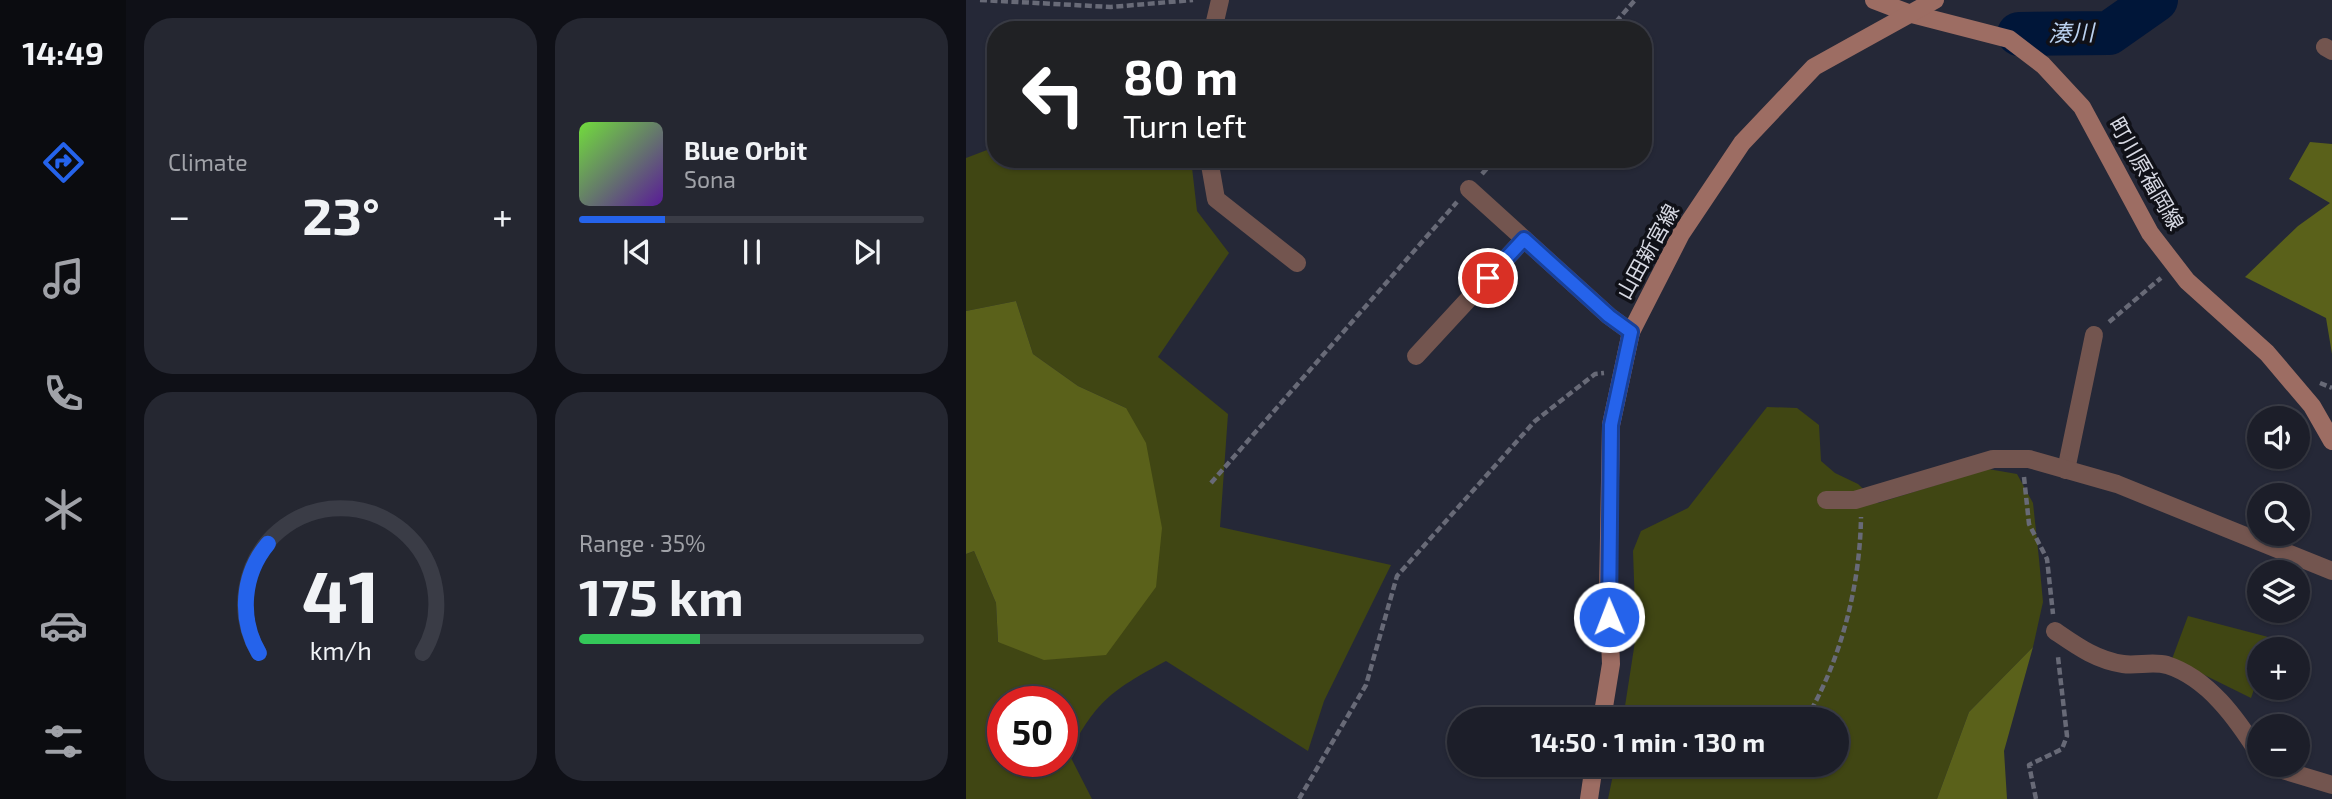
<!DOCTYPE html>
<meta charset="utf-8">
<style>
:root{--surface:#1c1e29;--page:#252731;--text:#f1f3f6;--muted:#a0a2a8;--line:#3a3c46;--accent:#2563eb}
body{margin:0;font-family:"Exo 2","Noto Sans JP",sans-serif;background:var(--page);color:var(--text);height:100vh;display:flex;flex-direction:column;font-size:26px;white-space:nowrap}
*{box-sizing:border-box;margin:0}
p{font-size:23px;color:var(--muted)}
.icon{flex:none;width:38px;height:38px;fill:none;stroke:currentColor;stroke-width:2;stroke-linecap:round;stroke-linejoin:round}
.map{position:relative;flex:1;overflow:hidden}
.drawer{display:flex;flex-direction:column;gap:18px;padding:18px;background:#0f1017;width:840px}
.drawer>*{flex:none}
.hud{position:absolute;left:21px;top:21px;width:665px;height:147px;border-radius:28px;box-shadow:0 2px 5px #0004,0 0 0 2px var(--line);background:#202124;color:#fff;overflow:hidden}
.fabs{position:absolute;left:1281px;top:406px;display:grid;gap:14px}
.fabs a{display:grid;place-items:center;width:63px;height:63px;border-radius:50%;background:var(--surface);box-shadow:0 2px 5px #0004,0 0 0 2px var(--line);font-size:35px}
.speed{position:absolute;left:21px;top:686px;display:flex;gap:14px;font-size:35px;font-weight:700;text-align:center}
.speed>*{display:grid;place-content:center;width:91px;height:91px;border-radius:50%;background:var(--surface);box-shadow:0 2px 5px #0004,0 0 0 2px var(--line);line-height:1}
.speed .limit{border:10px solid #d22;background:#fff;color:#111}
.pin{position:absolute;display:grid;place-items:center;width:60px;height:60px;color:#fff;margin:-30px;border:4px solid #fff;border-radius:50%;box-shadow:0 2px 7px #0007}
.me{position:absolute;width:77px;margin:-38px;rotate:359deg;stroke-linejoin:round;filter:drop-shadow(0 0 5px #0008)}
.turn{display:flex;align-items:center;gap:24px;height:147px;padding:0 21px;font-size:32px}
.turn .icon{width:91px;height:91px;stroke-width:2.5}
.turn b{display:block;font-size:49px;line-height:60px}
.big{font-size:52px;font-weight:700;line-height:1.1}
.drawer .widget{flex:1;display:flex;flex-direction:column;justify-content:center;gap:10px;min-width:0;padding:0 24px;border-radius:28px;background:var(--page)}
.drawer .dial{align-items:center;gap:0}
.dial svg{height:182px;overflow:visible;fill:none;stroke:var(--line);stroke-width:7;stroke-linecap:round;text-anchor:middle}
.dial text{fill:var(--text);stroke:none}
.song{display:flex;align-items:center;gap:21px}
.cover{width:84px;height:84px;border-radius:10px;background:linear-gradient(135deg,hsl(100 70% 55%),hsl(270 70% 35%))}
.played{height:7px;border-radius:4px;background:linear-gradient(90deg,var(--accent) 25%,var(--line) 25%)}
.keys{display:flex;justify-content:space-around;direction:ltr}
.heat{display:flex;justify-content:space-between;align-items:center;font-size:38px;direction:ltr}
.charge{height:10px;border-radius:5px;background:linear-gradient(90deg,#34c759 35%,var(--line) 0)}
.drawer .tiles{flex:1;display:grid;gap:18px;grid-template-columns:repeat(2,1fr)}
.trip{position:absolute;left:481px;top:707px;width:402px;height:70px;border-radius:35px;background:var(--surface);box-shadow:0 2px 5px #0004,0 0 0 2px var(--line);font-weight:700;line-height:70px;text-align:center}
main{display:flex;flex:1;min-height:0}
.tabs{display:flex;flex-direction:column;width:126px;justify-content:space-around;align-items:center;background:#0b0c10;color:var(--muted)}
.tabs .icon{width:49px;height:49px}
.tabs .current{color:var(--accent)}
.tabs b{font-size:32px;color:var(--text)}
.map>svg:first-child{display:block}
.green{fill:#404613;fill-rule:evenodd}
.forest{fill:#5a611a}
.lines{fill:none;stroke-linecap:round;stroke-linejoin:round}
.river{stroke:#001639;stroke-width:44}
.path{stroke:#686a77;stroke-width:4.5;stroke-dasharray:7 3.5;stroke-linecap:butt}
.street{stroke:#73554f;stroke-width:18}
.secondary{stroke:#9d6d63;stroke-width:18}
.route-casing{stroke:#184099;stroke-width:18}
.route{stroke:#2563eb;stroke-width:12}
.labels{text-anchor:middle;stroke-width:7;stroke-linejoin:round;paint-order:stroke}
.street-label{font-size:21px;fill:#d7d9e3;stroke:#101118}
.water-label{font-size:23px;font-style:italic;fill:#bad1ef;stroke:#101118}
</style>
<main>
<nav class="tabs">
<b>14:49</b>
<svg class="icon current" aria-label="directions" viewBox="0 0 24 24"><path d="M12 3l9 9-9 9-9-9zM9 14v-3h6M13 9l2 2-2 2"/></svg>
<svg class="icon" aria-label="music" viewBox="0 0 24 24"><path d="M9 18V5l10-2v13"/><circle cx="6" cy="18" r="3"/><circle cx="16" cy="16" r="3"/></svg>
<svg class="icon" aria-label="phone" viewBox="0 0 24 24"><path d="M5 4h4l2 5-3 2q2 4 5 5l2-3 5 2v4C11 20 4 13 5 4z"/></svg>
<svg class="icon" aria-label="climate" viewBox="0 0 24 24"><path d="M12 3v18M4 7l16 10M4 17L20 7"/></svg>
<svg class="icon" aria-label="car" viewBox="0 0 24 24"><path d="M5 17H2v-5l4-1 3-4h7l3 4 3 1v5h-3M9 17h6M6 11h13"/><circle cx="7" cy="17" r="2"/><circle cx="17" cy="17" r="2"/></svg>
<svg class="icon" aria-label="filters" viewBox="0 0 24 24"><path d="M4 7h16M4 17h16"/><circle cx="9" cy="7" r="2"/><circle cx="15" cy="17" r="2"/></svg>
</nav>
<section class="drawer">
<div class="tiles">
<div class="widget"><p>Climate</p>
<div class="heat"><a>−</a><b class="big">23°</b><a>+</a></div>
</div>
<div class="widget">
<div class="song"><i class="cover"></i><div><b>Blue Orbit</b><p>Sona</p></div></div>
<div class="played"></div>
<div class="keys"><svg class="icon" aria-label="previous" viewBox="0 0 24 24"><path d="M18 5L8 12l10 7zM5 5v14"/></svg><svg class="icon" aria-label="pause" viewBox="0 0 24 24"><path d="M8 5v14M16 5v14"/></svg><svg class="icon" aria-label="next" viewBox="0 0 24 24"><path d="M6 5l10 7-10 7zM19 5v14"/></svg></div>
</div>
<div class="widget dial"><svg viewBox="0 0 100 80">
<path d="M14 69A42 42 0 1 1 86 69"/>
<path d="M14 69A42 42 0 0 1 18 21" stroke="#2563eb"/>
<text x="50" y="56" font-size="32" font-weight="700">41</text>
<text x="50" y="72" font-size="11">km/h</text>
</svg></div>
<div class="widget"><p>Range · 35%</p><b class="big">175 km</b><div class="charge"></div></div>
</div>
</section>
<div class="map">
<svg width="1366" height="799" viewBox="0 0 1366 799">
<rect width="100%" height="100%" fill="#252837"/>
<g class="green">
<path d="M21,150H30V159H225L231,211L263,253L192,357L262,414L254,527L425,565L358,701L342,751L200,661C148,689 130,700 103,754L126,799H0V554L8,551L30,603L32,643L160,408L112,386L67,354L50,301L0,311V158ZM37,702H96V761H37Z"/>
<polygon points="801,407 831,408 853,425 855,461 869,473 892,484 912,503 1022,469 1051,474 1067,503 1073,559 1077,602 1067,647 1003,712 971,799 642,799 649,765 872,765 872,719 657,719 670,635 667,551 675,531 722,508"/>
<polygon points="1222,616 1306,638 1302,649 1293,649 1293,675 1285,698 1206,659"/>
</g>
<g class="forest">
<polygon points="1344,142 1366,144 1366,354 1360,318 1279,277 1332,226 1364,203 1323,179"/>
<polygon points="50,301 67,354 112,386 160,408 180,443 196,528 190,587 140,655 78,660 32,642 30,603 8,551 0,554 0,311"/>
<polygon points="1067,647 1038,751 1041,799 971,799 1003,712"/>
</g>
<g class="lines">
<polyline class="river" points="1053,34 1143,33 1190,0"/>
<g class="path">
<polyline points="14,0 145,7 227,0"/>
<polyline points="643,30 669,0"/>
<polyline points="516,174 529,159"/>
<polyline points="1143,322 1195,278"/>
<polyline points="1354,383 1366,388"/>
<polyline points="1058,477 1063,524 1081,559 1087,614"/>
<polyline points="245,483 491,202"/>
<path d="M840,719C875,660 894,586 895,517"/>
<polyline points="333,799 400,685 431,576 569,421 629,374 638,373"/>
<polyline points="1070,799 1063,765 1096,749 1101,736 1092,657"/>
</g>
<g class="street">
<polyline points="247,30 254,0"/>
<polyline points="1359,47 1366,51"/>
<polyline points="243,159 250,199 331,263"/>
<polyline points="503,189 643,316 665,332"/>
<polyline points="450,356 558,239"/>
<polyline points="1100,470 1128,335"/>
<polyline points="860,500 889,500 1027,459 1063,459 1151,484 1366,571"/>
<path d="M1089,631C1111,646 1130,660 1157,664C1171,666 1187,661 1201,665C1242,678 1271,719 1293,754"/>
<polyline points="1300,765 1366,785"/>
</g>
<g class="secondary">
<polyline points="908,0 942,13 1043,39 1077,65 1116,107 1184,233 1221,281 1301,353 1346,406 1366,441"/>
<polyline points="636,719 645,664 642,593 645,425 665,332 715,234 776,143 848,67 969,0"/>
<polyline points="623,799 628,765"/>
</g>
</g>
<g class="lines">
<g class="route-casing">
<polyline id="route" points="522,278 558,239 643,316 665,332 645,425 643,617"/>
</g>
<use href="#route" class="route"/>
</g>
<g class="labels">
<g class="street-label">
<text transform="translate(1180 174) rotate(60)" y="7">町川原福岡線</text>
<text transform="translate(682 252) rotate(-61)" y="7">山田新宮線</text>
</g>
<g class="water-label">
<text transform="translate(1105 33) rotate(-1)" y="8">湊川</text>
</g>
</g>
</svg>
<div class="fabs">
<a><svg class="icon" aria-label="sound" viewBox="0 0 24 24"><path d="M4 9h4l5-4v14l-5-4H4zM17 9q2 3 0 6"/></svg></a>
<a><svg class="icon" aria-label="search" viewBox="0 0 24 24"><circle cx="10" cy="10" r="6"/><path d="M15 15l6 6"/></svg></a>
<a><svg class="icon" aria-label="layers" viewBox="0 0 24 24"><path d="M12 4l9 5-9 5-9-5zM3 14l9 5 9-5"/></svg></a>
<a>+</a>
<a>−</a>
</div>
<div class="speed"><div class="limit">50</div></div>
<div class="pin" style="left:522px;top:278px;background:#d93025"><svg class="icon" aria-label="arrive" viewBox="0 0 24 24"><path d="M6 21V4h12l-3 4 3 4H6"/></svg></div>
<svg class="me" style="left:643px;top:617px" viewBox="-20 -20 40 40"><circle r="17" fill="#2563eb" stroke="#fff" stroke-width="3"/><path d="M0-11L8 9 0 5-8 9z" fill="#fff"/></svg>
<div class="trip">14:50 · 1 min · 130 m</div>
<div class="hud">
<div class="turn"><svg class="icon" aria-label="left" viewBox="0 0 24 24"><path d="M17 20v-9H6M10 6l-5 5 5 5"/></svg><div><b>80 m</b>Turn left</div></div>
</div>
</div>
</main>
